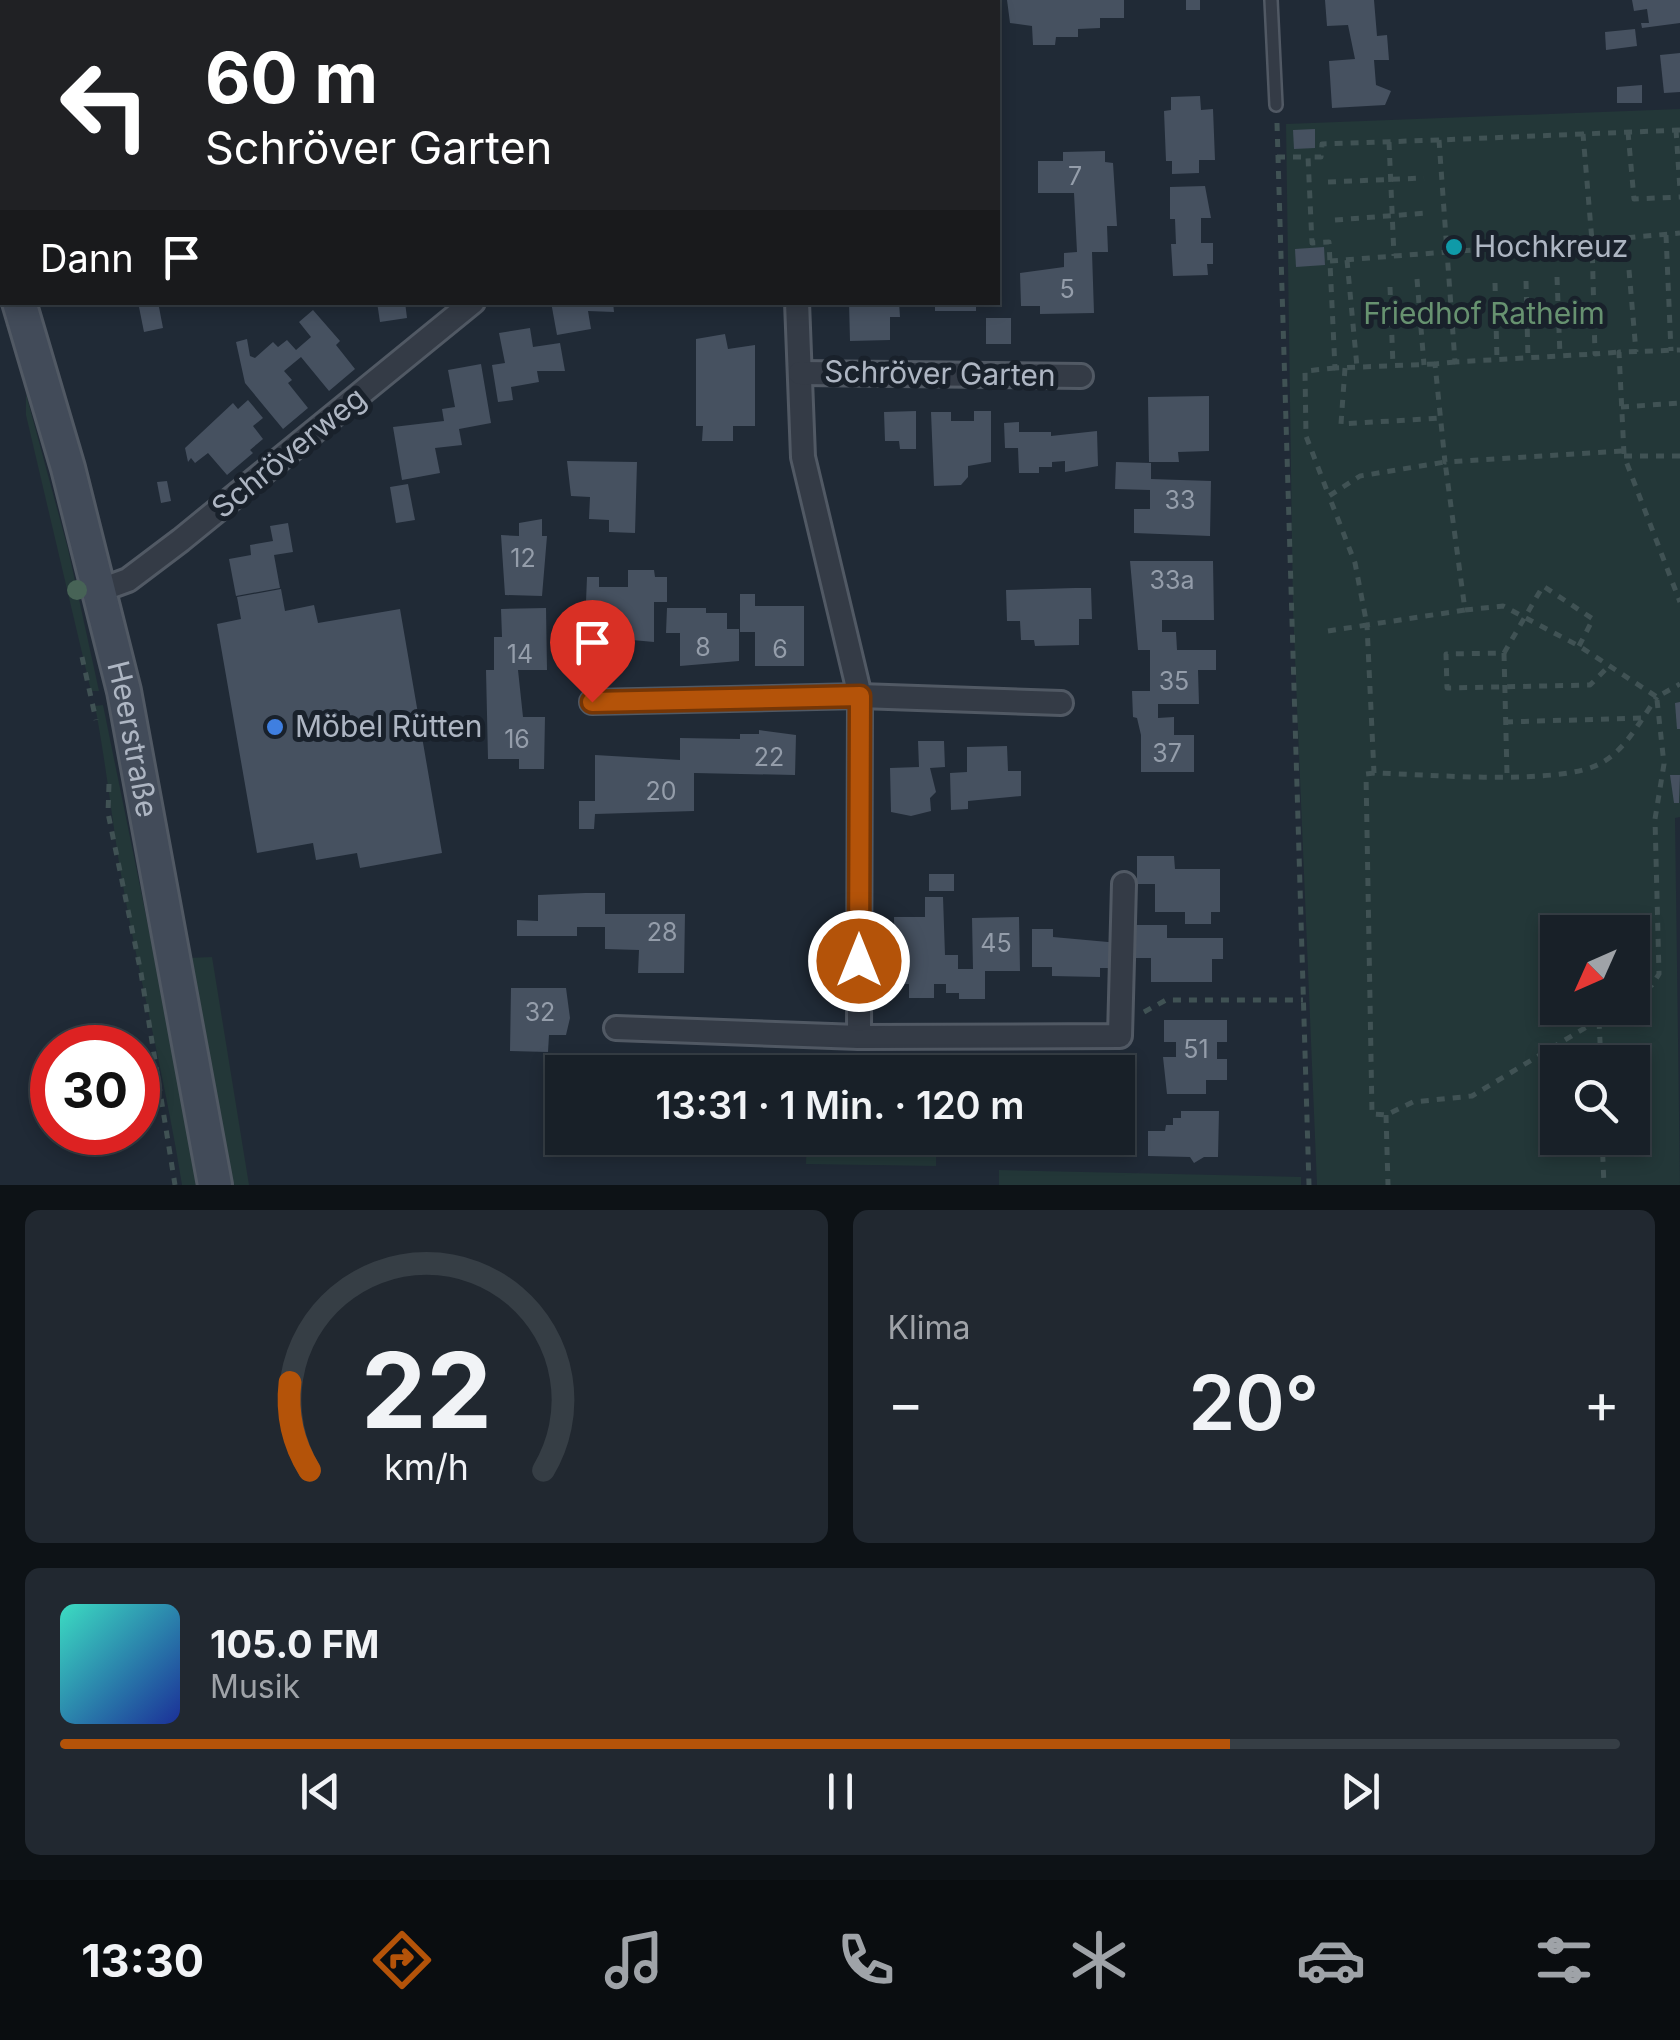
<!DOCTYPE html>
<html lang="de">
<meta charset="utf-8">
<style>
:root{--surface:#182028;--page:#212830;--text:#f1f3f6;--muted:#9fa3a8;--line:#363e45;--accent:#b45309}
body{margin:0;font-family:Inter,sans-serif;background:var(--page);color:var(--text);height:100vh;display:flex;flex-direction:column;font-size:38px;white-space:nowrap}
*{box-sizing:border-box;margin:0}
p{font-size:32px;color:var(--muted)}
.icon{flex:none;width:55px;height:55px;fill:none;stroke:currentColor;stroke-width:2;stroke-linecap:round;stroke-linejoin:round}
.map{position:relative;height:1185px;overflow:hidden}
.details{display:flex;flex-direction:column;gap:25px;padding:25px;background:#0d1216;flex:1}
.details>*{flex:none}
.banner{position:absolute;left:0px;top:0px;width:1000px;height:305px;box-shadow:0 5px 15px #0003,0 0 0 2px var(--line);background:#202124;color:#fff;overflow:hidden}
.needle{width:65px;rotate:225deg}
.controls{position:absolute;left:1540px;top:915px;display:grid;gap:20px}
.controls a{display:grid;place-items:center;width:110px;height:110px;border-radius:0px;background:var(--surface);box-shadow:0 5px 15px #0003,0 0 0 2px var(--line);font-size:50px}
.speed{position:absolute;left:30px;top:1025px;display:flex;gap:20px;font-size:50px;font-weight:700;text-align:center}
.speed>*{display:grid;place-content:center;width:130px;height:130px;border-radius:50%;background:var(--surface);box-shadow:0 5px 15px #0003,0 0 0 2px var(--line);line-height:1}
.speed .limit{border:15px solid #d22;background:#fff;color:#111}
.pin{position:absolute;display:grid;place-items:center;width:85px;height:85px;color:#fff;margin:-102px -42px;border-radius:50% 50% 50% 0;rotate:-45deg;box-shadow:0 0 10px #0007}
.pin .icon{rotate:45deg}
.me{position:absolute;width:110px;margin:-55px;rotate:0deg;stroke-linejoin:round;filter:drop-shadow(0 0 8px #0008)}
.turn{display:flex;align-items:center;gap:35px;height:210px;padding:0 40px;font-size:45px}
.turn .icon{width:130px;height:130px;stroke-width:2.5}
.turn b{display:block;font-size:70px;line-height:85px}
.then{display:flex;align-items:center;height:95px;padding:0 40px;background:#0003;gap:20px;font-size:38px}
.big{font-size:75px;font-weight:600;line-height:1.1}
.details .card{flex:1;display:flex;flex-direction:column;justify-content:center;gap:15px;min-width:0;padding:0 35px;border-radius:15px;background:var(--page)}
.details .dial{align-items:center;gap:0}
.dial svg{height:260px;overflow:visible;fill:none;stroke:var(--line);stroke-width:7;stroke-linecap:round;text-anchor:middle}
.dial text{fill:var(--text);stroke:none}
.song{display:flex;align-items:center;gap:30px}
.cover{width:120px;height:120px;border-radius:15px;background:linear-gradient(135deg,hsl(170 70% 55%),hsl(230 70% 35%))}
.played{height:10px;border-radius:5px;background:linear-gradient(90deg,var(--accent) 75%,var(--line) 75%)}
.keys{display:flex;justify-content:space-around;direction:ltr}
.heat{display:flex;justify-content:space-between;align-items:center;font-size:55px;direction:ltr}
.details .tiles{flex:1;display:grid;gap:25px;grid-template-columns:1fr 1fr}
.card:last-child{grid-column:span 2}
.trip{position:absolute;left:545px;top:1055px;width:590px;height:100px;border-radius:0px;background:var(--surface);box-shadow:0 5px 15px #0003,0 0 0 2px var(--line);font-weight:600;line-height:100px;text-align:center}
.menu{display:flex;height:160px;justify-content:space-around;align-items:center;background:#0a0d10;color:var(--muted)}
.menu .icon{width:70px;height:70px}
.menu .active{color:var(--accent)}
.menu b{font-size:45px;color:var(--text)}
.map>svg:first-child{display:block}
.green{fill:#233738;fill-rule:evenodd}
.building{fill:#465160}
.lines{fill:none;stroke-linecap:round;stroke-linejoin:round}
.service-casing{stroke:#515964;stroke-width:16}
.minor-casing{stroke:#515964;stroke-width:28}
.secondary-casing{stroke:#515964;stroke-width:38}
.path{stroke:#405254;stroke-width:5;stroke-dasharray:8 8;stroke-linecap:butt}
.service{stroke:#343b46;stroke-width:11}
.minor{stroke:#343b46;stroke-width:22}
.secondary{stroke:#424b59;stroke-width:32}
.tree{fill:#476356}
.route-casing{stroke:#753606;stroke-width:25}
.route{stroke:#b45309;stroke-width:18}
.culture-dot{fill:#0f9aa8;stroke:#19212b;stroke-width:4}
.shop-dot{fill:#3f7fe0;stroke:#19212b;stroke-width:4}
.labels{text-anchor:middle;stroke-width:10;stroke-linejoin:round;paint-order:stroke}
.number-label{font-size:25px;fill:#949daa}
.poi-label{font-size:30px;fill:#aeb6c3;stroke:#19212b;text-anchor:start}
.park-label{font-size:30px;fill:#679270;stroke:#19212b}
.street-label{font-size:30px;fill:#aeb6c3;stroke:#19212b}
</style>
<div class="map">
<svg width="1680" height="1185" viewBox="0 0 1680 1185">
<rect width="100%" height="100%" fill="#202a36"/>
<g class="green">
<path d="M1680,109V817L1675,818L1680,1185H1317L1293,610L1286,124ZM1558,932H1632V1008H1558ZM1558,1062H1632V1138H1558Z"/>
<polygon points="26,394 68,549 99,691 91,691 26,415"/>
<path d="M103,705L201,1185H182C165,1077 137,971 119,863C111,811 105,758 95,706Z"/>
<polygon points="212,957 249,1185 224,1185 188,958"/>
<polygon points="807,1138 936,1138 936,1166 806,1164"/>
<polygon points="999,1170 1301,1177 1301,1185 999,1185"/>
</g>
<g class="building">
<polygon points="1007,0 1124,0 1124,18 1100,18 1100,28 1078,29 1078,37 1056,37 1055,45 1033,45 1032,26 1010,23"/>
<rect x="1186" y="0" width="14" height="10"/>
<polygon points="1325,0 1374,0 1377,36 1387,35 1389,60 1374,60 1376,85 1391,91 1385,105 1332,108 1329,61 1355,59 1348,25 1327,26"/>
<polygon points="1632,0 1680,0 1680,23 1642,28 1641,23 1649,23 1647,9 1634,11"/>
<polygon points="1635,29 1637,46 1606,50 1605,32"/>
<polygon points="1680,53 1680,92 1664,93 1660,55"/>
<polygon points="1642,85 1642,103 1617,103 1617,87"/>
<polygon points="1200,96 1201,110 1213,109 1215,160 1199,160 1199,173 1172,174 1172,161 1166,161 1164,111 1171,110 1171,97"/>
<polygon points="1315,129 1315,148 1294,149 1293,130"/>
<polygon points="1105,151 1105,162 1113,163 1117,226 1107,226 1108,252 1092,252 1094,313 1040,314 1040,306 1021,306 1020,273 1064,267 1064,253 1077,252 1074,193 1038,193 1038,161 1063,161 1063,152"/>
<polygon points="1205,186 1211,218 1201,218 1201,243 1213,243 1213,264 1207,264 1208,275 1173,276 1171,244 1176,244 1175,219 1170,219 1170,187"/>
<polygon points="1324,247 1325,265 1296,267 1295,249"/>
<polygon points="138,302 158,302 163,328 144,332"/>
<polygon points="377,302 405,302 407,318 380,322"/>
<polygon points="551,302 613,302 614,312 588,311 591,329 557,335"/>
<polygon points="849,302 899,302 900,317 890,317 890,340 850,341"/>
<rect x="935" y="302" width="41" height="9"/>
<polygon points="313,310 340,341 336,345 355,369 329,391 301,357 284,371 292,380 288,383 308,408 283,429 245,383 236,342 247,339 250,356 255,358 273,342 278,347 287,340 296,350 311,337 299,322"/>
<rect x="986" y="318" width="25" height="26"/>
<polygon points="530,328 533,347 560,343 565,371 537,371 539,382 511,387 513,400 498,402 492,365 505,363 499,333"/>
<polygon points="725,334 728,349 755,345 755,426 733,426 733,441 702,441 703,426 696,426 696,339"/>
<polygon points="481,364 491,423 459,429 462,445 435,448 440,473 402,480 393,427 444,421 442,409 455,407 448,370"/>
<polygon points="1209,396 1209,451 1178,452 1179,462 1149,462 1148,397"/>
<polygon points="248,400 263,418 253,426 263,439 250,450 253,453 227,475 208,453 195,463 191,458 188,462 185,448 233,403 238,409"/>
<polygon points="916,411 916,449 900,449 899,441 885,441 884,412"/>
<polygon points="974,411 991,411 991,462 968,466 968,477 961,485 934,486 931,412 951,412 951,421 974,421"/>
<polygon points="1019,422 1019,432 1051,432 1051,436 1097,431 1098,466 1065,472 1065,461 1052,462 1052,467 1039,467 1039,473 1019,473 1018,448 1005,448 1004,423"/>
<polygon points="567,461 637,462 635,533 609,532 609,520 589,519 590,497 571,496"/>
<polygon points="1116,462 1151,463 1151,479 1211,481 1210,536 1134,533 1134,509 1150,509 1150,490 1115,489"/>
<polygon points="167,481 171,501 161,503 157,482"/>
<polygon points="408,484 415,520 396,523 390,487"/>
<polygon points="542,519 542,536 547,536 542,596 505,595 501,535 519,536 519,523"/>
<polygon points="288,523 293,552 274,555 280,588 236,596 229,559 251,555 250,545 273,541 270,526"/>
<polygon points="1130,561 1213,561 1214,620 1162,620 1162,632 1176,632 1177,650 1216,650 1216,670 1198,670 1199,704 1158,704 1158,718 1174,717 1174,735 1194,735 1194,772 1141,772 1141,735 1137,718 1133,717 1132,691 1150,691 1150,650 1138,650"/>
<polygon points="628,570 654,570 655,577 667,577 667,602 654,602 654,642 599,637 599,602 586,602 587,577 599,577 599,587 628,587"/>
<polygon points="1075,588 1091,588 1092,619 1079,619 1079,645 1035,646 1034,640 1021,640 1020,621 1007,621 1006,590"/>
<polygon points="281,589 285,611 314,605 318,623 400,609 442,853 360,868 357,853 316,860 313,843 257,853 217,624 241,619 237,597"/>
<polygon points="740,594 755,594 755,606 804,606 804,666 755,666 755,632 740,632"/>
<polygon points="546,608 547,670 518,670 523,717 545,717 544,769 519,769 519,759 488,759 486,670 494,670 494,637 502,637 501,609"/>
<polygon points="667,608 706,608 706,613 727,613 727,629 739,629 739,661 680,666 680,633 666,633"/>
<polygon points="1680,702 1680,729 1677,729 1675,703"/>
<polygon points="759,730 796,735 795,775 694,773 694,811 595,814 594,829 579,829 579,801 595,801 595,755 680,760 680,738 740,739 740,734 759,734"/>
<polygon points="918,741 944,741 945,767 930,768 936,792 930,798 931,811 911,816 891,812 890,768 919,767"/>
<polygon points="1007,746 1008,771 1021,771 1021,796 968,801 968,809 951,810 950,773 967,772 967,747"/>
<polygon points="1670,775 1680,775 1679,803 1674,803"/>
<polygon points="1137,856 1174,856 1175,869 1220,869 1220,912 1211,912 1211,924 1185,924 1185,912 1155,912 1155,884 1137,884"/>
<rect x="929" y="874" width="25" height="17"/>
<polygon points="585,893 605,893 605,914 685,914 684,973 638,973 639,950 605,949 605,927 577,927 577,936 517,936 517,920 538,921 538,895"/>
<polygon points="925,897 943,897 945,955 958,955 958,969 973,969 972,918 1019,917 1020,971 985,971 985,999 959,999 959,993 946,993 946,984 934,984 934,998 909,998 909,984 895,984 894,917 925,917"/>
<polygon points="1134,925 1167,925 1167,938 1223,938 1223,959 1212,959 1212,982 1151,982 1151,958 1135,958"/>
<polygon points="1032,929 1053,929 1053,937 1119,943 1119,968 1100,968 1100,977 1052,976 1052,967 1032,967"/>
<polygon points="511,988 566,988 570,1018 566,1035 549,1035 548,1052 510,1051"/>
<polygon points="1164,1020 1227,1020 1227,1042 1217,1042 1217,1059 1227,1059 1227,1080 1206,1080 1206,1094 1167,1094 1163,1057 1176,1057 1176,1042 1164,1042"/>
<polygon points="1181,1111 1219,1111 1218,1157 1204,1157 1194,1163 1190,1157 1148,1156 1148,1131 1165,1131 1166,1125 1173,1125 1173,1118 1181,1118"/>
<polygon points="1070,1138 1112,1138 1112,1143 1069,1142"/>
</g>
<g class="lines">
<g class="service-casing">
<polyline id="service" points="1271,0 1276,105"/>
</g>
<g class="minor-casing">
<g id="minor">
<polyline points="643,0 643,2"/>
<polyline points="896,2 902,0"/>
<polyline points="797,302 803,457 860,696 859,1037"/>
<polyline points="800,373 1081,376"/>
<polyline points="98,591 128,580 181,540 473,302"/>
<polyline points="592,702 860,696 1061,703"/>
<polyline points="616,1028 859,1037 1120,1036 1124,884"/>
</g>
</g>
<g class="secondary-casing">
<g id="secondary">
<polyline points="0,249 2,255"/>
<path id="s1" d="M19,302L68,468L124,691L215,1185"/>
</g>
</g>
<g class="path">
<polyline points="1277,123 1309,1185"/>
<polyline points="1676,130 1680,190"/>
<polyline points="1680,130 1583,134 1592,241 1680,233"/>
<polyline points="1628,132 1634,199 1680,197"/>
<polyline points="1583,134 1439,140 1447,252 1592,241 1595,354 1619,352"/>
<polyline points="1389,142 1394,256"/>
<polyline points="1277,157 1308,157"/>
<polyline points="1328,182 1424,178"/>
<polyline points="0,191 2,197"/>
<polyline points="1335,220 1427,213"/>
<polyline points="1666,235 1671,351"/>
<polyline points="1347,260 1357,367"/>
<polyline points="1330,261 1447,252 1455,362 1594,354"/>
<polyline points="1629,270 1636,352"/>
<polyline points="1557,277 1560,356"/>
<polyline points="1417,279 1424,365"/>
<polyline points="1526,281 1528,358"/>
<polyline points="1495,283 1497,360"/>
<polyline points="1390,287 1393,366"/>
<polyline points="1455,362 1435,364 1445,462 1623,451"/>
<polyline points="1435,364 1335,368 1329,242 1312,243 1308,157 1321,157 1322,144 1439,140"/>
<path d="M1335,368L1305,371L1306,436L1329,496L1360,476L1445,462L1465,610L1367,625L1374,773C1426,774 1563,787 1603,762C1627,748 1641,719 1657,697"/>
<polyline points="1345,368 1341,424 1441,418"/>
<polyline points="1621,407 1680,403"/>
<polyline points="1624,454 1619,352 1680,350"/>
<polyline points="1680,456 1624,456 1680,602"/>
<polyline points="1465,610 1503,606 1579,646 1657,697 1680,684"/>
<polyline points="1328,631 1367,625 1355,563 1329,496"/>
<polyline points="1579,646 1593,619 1543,586 1504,653 1446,654 1447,688 1590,685 1609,666"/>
<polyline points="1504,653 1507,774"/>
<polyline points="82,657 96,720"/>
<polyline points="1505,722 1642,718"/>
<polyline points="1374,773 1366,774 1372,1114 1386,1115 1413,1102 1472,1096 1618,1008"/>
<polyline points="109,784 108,813 141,973 175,1185"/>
<polyline points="1632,998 1652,985 1659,974 1655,819 1664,764 1657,700"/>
<polyline points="1144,1012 1166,1000 1303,1000"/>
<polyline points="1599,1021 1601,1062"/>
<polyline points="1386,1115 1388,1185"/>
<polyline points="1602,1138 1604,1185"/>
</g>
<use href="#service" class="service"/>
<use href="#minor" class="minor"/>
<use href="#secondary" class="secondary"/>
</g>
<circle class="tree" cx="77" cy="590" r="10"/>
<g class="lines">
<g class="route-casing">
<polyline id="route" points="592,702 860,696 859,961"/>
</g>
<use href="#route" class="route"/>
</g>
<circle class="culture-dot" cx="1454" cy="247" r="10"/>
<circle class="shop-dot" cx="275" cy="727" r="10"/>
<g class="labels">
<g class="number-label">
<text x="1075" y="185">7</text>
<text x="1067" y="298">5</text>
<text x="1180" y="509">33</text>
<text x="523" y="567">12</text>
<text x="1172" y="589">33a</text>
<text x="703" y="656">8</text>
<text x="780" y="658">6</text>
<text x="520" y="663">14</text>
<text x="1174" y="690">35</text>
<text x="517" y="748">16</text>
<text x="1167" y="762">37</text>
<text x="769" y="766">22</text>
<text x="661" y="800">20</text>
<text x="662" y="941">28</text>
<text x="996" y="952">45</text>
<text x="540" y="1021">32</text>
<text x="1196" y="1058">51</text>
</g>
<g class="poi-label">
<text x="1474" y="257">Hochkreuz</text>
<text x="295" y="737">Möbel Rütten</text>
</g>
<g class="park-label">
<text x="1484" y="324">Friedhof Ratheim</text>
</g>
<g class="street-label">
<text transform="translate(940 374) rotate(1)" y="10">Schröver Garten</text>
<text transform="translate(289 453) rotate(-39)" y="10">Schröverweg</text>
<text dy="10" stroke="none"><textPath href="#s1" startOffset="452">Heerstraße</textPath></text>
</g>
</g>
</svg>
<div class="controls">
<a><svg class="needle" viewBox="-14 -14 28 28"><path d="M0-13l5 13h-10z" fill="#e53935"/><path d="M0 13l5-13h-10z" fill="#9fa3a8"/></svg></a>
<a><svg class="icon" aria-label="search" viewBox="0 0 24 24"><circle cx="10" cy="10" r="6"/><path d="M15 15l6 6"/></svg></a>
</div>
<div class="speed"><div class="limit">30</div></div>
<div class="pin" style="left:592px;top:702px;background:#d93025"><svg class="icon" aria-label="arrive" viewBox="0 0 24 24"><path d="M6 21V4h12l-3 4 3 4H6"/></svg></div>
<svg class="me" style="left:859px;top:961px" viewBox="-20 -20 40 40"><circle r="17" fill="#b45309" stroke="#fff" stroke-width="3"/><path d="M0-11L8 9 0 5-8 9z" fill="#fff"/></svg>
<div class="trip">13:31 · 1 Min. · 120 m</div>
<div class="banner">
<div class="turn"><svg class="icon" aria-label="left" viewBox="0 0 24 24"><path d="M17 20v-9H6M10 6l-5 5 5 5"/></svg><div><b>60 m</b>Schröver Garten</div></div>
<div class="then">Dann<svg class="icon" aria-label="arrive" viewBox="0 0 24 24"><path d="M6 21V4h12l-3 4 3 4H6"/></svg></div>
</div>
</div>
<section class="details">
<div class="tiles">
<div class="card dial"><svg viewBox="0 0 100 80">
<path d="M14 69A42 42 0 1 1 86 69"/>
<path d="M14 69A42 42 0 0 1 8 42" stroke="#b45309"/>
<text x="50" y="56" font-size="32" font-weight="700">22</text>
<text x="50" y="72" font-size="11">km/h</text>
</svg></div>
<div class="card"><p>Klima</p>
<div class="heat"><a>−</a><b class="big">20°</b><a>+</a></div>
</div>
<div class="card">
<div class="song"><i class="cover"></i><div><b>105.0 FM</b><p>Musik</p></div></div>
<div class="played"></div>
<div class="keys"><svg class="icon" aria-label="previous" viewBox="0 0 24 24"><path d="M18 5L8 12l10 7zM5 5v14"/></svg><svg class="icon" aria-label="pause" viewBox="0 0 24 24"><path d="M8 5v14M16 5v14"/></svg><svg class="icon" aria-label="next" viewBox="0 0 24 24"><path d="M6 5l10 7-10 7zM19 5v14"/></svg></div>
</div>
</div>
</section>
<nav class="menu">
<b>13:30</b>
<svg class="icon active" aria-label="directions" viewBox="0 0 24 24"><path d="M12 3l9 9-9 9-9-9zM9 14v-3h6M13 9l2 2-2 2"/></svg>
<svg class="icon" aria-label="music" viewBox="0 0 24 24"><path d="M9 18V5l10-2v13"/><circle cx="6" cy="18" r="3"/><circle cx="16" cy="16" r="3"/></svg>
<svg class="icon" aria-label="phone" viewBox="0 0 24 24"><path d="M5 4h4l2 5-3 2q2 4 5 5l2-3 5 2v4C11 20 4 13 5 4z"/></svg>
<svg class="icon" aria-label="climate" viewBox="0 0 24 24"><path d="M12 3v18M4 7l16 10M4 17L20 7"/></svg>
<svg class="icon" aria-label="car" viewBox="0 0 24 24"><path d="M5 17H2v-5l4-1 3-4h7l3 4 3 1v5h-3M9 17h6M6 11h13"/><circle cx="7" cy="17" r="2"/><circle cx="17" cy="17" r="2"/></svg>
<svg class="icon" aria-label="filters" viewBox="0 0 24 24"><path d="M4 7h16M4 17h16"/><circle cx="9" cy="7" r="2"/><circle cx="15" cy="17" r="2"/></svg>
</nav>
